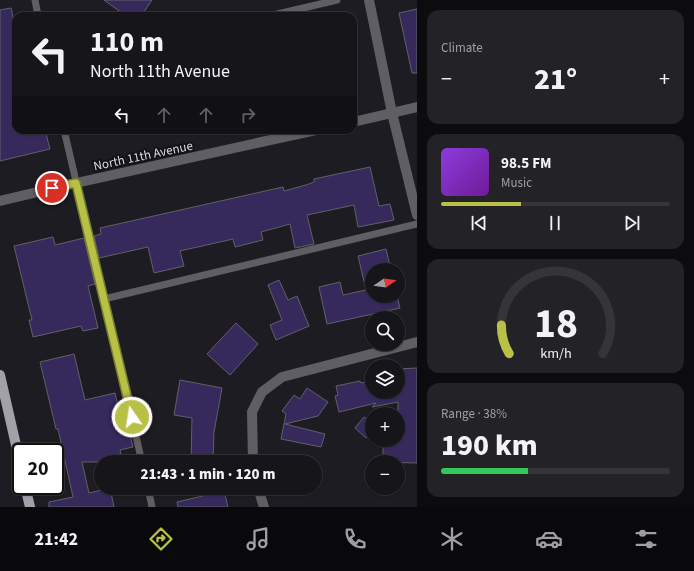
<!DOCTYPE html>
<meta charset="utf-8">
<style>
:root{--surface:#16151a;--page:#232227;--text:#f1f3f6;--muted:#9e9fa2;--line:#353439;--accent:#b9c046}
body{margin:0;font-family:"Source Sans 3",sans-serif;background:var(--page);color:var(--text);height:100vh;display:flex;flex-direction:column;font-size:15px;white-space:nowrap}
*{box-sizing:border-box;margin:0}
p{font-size:13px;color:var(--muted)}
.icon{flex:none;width:22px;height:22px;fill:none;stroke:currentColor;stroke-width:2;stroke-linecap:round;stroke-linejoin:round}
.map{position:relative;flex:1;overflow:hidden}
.details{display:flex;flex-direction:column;gap:10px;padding:10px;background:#0c0c0e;width:277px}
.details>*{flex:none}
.top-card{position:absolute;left:12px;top:12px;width:345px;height:122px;border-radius:12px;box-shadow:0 1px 3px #0004,0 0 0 1px var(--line);background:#16151a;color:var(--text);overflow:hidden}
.needle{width:26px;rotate:77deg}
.fabs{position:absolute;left:365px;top:263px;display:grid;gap:8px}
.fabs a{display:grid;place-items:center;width:40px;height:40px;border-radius:50%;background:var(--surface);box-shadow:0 1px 3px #0004,0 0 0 1px var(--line);font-size:20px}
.speed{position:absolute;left:12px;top:443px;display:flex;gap:8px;font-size:20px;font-weight:700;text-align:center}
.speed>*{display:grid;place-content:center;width:52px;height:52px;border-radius:50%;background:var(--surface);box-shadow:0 1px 3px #0004,0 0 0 1px var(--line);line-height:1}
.speed .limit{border:2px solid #111;border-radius:6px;background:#fff;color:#111}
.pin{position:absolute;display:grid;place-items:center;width:34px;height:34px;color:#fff;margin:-17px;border:2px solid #fff;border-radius:50%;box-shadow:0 1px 4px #0007}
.me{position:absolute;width:44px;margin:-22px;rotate:347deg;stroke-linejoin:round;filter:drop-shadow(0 0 3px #0008)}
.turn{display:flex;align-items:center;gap:14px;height:84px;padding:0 12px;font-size:18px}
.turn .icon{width:52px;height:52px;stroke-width:2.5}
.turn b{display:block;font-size:28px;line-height:34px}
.lanes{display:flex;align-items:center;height:38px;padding:0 12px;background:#0003;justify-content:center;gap:20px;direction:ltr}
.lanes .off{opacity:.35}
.big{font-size:30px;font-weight:800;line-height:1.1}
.details .widget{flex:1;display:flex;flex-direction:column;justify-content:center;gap:6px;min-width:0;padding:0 14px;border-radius:12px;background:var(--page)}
.details .dial{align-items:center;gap:0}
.dial svg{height:104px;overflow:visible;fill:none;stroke:var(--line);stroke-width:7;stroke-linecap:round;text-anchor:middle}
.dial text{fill:var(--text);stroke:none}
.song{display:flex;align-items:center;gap:12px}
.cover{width:48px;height:48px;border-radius:6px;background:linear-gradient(135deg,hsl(270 70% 55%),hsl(280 70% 35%))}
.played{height:4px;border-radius:2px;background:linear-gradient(90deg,var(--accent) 35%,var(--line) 35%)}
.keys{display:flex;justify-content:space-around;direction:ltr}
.heat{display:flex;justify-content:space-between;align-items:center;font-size:22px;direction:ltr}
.charge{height:6px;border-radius:3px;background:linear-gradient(90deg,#34c759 38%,var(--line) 0)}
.trip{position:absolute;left:94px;top:455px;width:228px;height:40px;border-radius:20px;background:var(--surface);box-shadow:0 1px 3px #0004,0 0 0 1px var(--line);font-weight:800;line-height:40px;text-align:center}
.dock{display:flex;height:64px;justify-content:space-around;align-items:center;background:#09080a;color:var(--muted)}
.dock .icon{width:28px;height:28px}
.dock .active{color:var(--accent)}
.dock b{font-size:18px;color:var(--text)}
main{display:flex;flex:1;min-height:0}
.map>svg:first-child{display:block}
.building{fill:#362a5c;stroke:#616068}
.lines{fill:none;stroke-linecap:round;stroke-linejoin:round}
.service{stroke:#5f5e62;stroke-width:7}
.minor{stroke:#5f5e62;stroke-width:10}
.primary{stroke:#a2a1a9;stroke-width:10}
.route-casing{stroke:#787d2e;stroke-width:10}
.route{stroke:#b9c046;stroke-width:7}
.labels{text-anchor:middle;stroke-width:4;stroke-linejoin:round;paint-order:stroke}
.street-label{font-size:13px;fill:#d9d9dd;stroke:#131219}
</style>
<main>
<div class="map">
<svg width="417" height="507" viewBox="0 0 417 507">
<rect width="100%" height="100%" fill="#1d1c22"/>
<g class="building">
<polygon points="104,0 152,0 141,16 126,16"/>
<polygon points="11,8 16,30 16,130 45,130 50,149 0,161 0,10"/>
<polygon points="417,9 417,73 412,73 399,13"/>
<polygon points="370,167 379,206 390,204 394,220 358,227 354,205 307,215 314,244 295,248 290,224 261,232 263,240 235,247 233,239 180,251 184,266 154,273 148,247 99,258 94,236 101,234 100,228 283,187 284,191 306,185 314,182 314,179"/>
<polygon points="53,237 55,245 84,238 95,284 88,286 98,328 83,331 81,326 33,337 29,320 32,320 14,246"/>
<polygon points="386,249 391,270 372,270 372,296 397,296 400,308 327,324 319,287 340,282 343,295 366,290 358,256"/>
<polygon points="279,280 288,300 297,296 309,326 276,340 270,325 282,320 268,285"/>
<polygon points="236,323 258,344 230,375 207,354"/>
<polygon points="74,354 85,400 115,393 125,436 130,435 133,447 120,450 123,462 82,462 89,493 110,488 114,507 49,507 49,502 73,497 58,429 56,429 40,362"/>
<polygon points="417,368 417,463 383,462 383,440 398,440 398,402 372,407 376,403 339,412 335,396 338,395 336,386 360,381 361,383 370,381 372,392 398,392 398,369"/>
<polygon points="180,380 222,388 214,432 213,462 191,462 192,418 174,415"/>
<polygon points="307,388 328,402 318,416 285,424 325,434 321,447 281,439 286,414 282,411 294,395 300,399"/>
<polygon points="364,417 372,423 372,431 366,438 355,428"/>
<polygon points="224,491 228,507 178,507 177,502"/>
</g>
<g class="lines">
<g class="service">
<polyline points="35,0 38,16"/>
<polyline points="269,16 337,0"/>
<polyline points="64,130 142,462"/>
<polyline points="104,299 417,224"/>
<polyline points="148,488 152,507"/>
</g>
<g class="minor">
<polyline points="369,0 392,113 417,215"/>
<polyline points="353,122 417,107"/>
<polyline points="0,201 76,183 316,130"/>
<polyline points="253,462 252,412 262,392 282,377 417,342"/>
<polyline points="258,488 264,507"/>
</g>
<g class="primary">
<polyline points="0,375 21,467"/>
<polyline points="25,486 30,507"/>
</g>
</g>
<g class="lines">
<g class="route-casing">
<polyline id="route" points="52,188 76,183 132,417"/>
</g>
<use href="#route" class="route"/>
</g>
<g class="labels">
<g class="street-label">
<text transform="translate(143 155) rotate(-12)" y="5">North 11th Avenue</text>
</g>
</g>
</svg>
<div class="fabs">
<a><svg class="needle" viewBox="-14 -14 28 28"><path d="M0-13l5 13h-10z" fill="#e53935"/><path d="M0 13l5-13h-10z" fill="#9e9fa2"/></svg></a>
<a><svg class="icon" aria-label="search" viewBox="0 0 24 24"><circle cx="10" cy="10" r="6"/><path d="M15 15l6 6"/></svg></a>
<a><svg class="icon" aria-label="layers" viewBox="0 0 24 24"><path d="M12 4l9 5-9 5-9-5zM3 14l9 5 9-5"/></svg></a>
<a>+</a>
<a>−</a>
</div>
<div class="speed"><div class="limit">20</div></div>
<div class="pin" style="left:52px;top:188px;background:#d93025"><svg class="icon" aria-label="arrive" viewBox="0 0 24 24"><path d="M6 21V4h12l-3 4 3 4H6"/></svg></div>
<svg class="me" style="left:132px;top:417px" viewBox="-20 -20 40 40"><circle r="17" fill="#b9c046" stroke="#fff" stroke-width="3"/><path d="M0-11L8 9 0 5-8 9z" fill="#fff"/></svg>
<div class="trip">21:43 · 1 min · 120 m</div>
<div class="top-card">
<div class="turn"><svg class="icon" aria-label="left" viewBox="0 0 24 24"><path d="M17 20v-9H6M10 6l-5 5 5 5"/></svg><div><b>110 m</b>North 11th Avenue</div></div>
<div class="lanes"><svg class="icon" aria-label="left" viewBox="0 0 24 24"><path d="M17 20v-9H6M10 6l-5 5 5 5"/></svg><svg class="icon off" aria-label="ahead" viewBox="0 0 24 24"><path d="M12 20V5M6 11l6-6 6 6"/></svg><svg class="icon off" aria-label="ahead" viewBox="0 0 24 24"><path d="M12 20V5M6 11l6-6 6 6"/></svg><svg class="icon off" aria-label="right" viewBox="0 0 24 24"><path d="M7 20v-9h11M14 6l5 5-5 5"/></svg></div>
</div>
</div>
<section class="details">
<div class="widget"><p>Climate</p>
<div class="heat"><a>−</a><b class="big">21°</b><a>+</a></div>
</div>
<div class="widget">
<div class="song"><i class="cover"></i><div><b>98.5 FM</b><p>Music</p></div></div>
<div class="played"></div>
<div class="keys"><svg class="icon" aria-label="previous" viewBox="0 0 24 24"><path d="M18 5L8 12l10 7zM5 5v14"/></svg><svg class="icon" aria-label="pause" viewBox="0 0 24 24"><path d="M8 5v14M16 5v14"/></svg><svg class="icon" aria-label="next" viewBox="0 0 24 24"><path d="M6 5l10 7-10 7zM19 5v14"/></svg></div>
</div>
<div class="widget dial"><svg viewBox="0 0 100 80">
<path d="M14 69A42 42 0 1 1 86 69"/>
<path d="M14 69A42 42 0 0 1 8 47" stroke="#b9c046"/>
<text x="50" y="56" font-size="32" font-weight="700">18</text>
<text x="50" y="72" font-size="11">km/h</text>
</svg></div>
<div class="widget"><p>Range · 38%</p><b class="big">190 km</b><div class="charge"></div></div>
</section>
</main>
<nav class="dock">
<b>21:42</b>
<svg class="icon active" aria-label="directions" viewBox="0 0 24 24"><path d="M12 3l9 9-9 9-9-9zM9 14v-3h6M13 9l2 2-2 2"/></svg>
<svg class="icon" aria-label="music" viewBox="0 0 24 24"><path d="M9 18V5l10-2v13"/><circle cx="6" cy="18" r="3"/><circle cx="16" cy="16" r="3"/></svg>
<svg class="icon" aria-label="phone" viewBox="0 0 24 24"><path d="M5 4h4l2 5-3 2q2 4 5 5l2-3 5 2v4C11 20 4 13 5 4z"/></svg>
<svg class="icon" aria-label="climate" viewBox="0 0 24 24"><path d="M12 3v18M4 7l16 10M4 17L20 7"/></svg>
<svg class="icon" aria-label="car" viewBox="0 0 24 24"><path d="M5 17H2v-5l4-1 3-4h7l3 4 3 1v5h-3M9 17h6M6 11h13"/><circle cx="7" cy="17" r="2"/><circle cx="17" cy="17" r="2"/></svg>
<svg class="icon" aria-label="filters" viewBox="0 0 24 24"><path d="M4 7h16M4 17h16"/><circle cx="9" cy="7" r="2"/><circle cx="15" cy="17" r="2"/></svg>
</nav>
